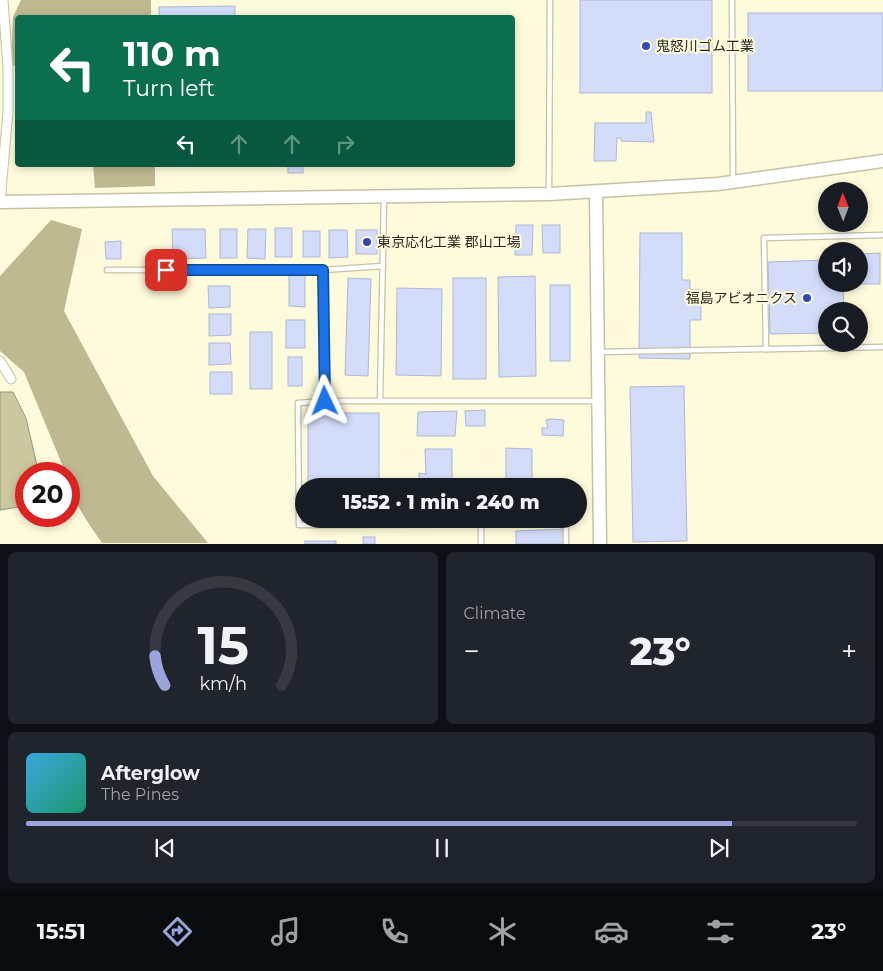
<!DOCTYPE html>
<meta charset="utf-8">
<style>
:root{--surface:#171b24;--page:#20242c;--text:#f1f3f6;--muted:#9ea1a6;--line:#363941;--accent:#9ca5db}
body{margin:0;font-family:Montserrat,"Noto Sans JP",sans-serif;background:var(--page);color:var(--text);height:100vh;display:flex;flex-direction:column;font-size:19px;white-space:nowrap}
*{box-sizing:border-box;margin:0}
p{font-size:16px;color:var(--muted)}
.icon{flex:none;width:28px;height:28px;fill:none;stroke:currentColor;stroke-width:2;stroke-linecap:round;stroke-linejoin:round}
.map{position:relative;height:544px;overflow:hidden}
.details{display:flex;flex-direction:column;gap:8px;padding:8px;background:#0d0f14;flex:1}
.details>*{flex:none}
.top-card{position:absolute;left:15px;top:15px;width:500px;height:152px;border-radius:5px;box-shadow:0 2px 8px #0003;background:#0b6e4f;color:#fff;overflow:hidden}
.needle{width:32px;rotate:359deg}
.fabs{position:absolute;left:818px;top:182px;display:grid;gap:10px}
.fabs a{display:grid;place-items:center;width:50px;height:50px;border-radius:50%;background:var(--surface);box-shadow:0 2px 8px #0003;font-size:25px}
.speed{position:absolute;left:15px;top:462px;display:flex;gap:10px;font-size:25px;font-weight:700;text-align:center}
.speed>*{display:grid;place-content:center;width:65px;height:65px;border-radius:50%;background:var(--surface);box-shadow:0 2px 8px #0003;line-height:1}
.speed .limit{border:8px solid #d22;background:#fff;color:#111}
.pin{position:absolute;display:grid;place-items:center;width:42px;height:42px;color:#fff;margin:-21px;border-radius:10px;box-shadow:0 2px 8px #0006}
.me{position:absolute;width:55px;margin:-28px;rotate:358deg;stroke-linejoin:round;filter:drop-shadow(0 0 4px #0008)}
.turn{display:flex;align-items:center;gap:18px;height:105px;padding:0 25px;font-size:22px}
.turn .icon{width:65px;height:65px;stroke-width:2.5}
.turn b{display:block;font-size:35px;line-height:42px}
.lanes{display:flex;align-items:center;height:48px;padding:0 25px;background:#0003;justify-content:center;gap:25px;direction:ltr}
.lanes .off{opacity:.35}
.big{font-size:38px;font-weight:800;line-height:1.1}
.details .card{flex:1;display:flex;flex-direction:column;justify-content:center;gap:8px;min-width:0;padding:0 18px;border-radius:8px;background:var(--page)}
.details .dial{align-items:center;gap:0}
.dial svg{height:130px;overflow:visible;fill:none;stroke:var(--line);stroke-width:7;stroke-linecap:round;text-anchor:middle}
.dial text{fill:var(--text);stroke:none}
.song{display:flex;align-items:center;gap:15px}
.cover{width:60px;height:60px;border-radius:8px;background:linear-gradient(135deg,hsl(200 70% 55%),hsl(160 70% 35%))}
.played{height:5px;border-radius:2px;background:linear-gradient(90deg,var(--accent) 85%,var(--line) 85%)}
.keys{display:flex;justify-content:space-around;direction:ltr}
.heat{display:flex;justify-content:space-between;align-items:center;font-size:28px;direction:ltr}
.details .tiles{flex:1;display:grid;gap:8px;grid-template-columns:1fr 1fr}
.card:last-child{grid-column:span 2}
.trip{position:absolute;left:295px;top:478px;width:292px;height:50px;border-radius:25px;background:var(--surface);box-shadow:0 2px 8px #0003;font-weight:800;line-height:50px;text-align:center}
.dock{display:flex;height:80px;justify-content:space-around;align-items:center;background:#090b0e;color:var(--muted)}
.dock .icon{width:35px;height:35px}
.dock .on{color:var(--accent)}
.dock b{font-size:22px;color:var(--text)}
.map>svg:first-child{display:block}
.forest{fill:#beb990}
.water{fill:#cbc79e;stroke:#9a9777}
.building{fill:#d3dcf9;stroke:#aeb8d3}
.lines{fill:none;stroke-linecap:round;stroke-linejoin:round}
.lane-casing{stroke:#c5c2a5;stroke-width:7}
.street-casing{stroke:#c5c2a5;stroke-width:11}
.secondary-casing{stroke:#c5c2a5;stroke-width:15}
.lane{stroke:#fff;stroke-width:4.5}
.street{stroke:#fff;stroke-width:9}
.secondary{stroke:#fff;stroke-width:12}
.route-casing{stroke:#114b97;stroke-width:12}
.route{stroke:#1a73e8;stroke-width:9}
.poi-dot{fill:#3446b9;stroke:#fefbdc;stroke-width:2}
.labels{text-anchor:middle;stroke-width:4;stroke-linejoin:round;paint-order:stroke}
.poi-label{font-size:14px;fill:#29271c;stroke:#fefbdc;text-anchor:start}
</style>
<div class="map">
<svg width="883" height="544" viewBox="0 0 883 544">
<rect width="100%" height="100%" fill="#fefbdc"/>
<g class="forest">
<polygon points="21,0 151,0 151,17 18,18 17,69 11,62 13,17"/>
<polygon points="93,165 155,165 155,186 95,188"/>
<path d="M51,220L82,229L64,311L153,476L208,543H102C89,524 69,498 69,474H66L24,372L0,351V276Z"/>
</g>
<polygon class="water" points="0,392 13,392 26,418 39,474 26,474 26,506 0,510"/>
<g class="building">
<rect x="580" y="0" width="132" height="93"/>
<polygon points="235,6 235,18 159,18 159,7"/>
<rect x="748" y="13" width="135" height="78"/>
<polygon points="646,112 651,112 654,142 621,141 621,138 617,138 616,161 594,161 595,123 646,123"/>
<rect x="288" y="166" width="15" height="7"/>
<polygon points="516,225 533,225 532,255 515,255"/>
<polygon points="542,225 560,225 560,253 543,253"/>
<rect x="275" y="228" width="17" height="29"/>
<polygon points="172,229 205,229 206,258 173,259"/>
<rect x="220" y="229" width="17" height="29"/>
<polygon points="248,229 266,229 265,259 247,258"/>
<polygon points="329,230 347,230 348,257 329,258"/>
<rect x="356" y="230" width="21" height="24"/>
<rect x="303" y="231" width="17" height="26"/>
<polygon points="640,233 682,233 682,280 690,280 690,290 701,290 701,320 690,320 690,359 639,358"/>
<polygon points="121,241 121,259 106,259 105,242"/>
<polygon points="880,253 880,284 843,284 844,311 826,311 826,333 770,334 768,262 826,260 826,284 859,284 859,254"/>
<polygon points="289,275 305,275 305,307 289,306"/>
<polygon points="535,276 536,376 499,377 498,277"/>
<polygon points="348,278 371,279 368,376 345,375"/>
<rect x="453" y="278" width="33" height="101"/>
<rect x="550" y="285" width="20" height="76"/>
<polygon points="208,286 230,286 230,307 209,308"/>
<polygon points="397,288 442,289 441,376 396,375"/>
<polygon points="209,314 231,314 231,335 209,336"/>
<rect x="286" y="320" width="19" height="28"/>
<rect x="250" y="332" width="22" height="57"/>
<polygon points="209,343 230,343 231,364 209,365"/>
<rect x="288" y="357" width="14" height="29"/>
<rect x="210" y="372" width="22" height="22"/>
<polygon points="684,386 687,541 633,542 630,387"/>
<polygon points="485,410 485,426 466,426 465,411"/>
<polygon points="457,411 455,436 417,436 418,412"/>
<rect x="308" y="413" width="71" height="73"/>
<polygon points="551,419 564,420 563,436 542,435 542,428 548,428 546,420"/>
<polygon points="506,448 532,449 532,486 506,486"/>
<polygon points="425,449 452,449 452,486 419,486 419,473 426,474"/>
<polygon points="563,529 564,544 516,544 516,531"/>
<rect x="363" y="537" width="12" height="7"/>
<rect x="305" y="541" width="31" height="3"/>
</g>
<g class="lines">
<g class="lane-casing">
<g id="lane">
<polyline points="732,0 733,181"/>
<polyline points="549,193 550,0"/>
<polyline points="107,270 323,270 383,266"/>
<polyline points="323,270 325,401 596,401"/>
<polyline points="766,349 764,238 883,235"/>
<polyline points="599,352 883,347"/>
<polyline points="325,401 298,403 299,525 566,524 566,544"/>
<polyline points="380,401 384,197"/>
<polyline points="481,526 481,544"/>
</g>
</g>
<g class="street-casing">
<g id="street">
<polyline points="0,202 8,112 8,68 3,0"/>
<polyline points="0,361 11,379"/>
</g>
</g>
<g class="secondary-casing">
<g id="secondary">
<polyline points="596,192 600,544"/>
<polyline points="0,202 549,194 718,184 883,161"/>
</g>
</g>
<use href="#lane" class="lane"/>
<use href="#street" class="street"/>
<use href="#secondary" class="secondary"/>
</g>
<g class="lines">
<g class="route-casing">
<polyline id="route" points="166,270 323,270 325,401"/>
</g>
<use href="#route" class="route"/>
</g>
<g class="poi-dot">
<circle cx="646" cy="46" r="5"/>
<circle cx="367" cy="242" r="5"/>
<circle cx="807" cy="298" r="5"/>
</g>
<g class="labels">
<g class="poi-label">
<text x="656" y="51">鬼怒川ゴム工業</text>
<text x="377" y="247">東京応化工業 郡山工場</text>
<text x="797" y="303" text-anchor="end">福島アビオニクス</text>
</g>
</g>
</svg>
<div class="fabs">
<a><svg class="needle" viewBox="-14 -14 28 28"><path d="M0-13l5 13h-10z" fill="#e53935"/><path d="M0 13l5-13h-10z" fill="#9ea1a6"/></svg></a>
<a><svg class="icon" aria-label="sound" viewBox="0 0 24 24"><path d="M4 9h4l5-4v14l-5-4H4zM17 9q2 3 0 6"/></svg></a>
<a><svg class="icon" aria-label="search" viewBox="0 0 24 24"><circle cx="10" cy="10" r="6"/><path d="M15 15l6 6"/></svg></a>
</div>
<div class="speed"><div class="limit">20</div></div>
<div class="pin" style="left:166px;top:270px;background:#d93025"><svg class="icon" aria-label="arrive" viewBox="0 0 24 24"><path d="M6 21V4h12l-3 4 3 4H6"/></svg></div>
<svg class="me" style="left:325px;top:401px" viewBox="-20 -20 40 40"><path d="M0-17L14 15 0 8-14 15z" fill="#1a73e8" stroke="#fff" stroke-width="4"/></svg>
<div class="trip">15:52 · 1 min · 240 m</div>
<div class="top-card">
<div class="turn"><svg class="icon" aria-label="left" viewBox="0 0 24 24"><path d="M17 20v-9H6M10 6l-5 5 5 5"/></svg><div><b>110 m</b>Turn left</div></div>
<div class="lanes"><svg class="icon" aria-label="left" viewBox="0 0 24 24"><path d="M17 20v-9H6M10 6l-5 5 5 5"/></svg><svg class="icon off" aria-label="ahead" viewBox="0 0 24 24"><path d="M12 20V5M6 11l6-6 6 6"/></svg><svg class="icon off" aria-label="ahead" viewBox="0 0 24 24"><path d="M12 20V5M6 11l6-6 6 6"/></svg><svg class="icon off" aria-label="right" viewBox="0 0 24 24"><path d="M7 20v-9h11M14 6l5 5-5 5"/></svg></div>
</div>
</div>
<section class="details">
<div class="tiles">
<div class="card dial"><svg viewBox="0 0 100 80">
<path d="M14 69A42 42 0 1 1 86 69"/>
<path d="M14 69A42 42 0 0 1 8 51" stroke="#9ca5db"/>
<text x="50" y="56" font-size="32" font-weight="700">15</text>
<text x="50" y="72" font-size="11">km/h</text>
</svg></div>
<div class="card"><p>Climate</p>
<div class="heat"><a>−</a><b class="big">23°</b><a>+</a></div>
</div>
<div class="card">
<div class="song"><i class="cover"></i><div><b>Afterglow</b><p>The Pines</p></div></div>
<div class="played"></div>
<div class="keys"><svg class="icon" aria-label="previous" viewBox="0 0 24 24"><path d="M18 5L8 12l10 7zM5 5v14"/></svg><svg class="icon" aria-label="pause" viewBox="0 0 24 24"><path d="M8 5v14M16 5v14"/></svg><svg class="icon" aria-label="next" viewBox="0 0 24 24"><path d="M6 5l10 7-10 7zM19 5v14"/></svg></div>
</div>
</div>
</section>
<nav class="dock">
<b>15:51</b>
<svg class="icon on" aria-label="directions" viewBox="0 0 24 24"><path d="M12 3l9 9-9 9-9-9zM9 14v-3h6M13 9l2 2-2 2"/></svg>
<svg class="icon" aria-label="music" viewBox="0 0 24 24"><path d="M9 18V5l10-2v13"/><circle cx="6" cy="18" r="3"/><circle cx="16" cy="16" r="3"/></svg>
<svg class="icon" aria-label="phone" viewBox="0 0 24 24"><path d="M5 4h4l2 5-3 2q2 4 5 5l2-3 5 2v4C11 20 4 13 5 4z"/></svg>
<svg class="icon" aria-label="climate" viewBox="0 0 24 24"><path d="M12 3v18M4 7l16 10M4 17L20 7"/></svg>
<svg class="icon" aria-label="car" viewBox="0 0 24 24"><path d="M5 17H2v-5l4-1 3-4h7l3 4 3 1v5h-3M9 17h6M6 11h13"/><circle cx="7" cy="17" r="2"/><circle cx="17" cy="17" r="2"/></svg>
<svg class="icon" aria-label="filters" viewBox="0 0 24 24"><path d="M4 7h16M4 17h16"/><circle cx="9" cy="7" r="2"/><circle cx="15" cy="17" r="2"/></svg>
<b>23°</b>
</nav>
